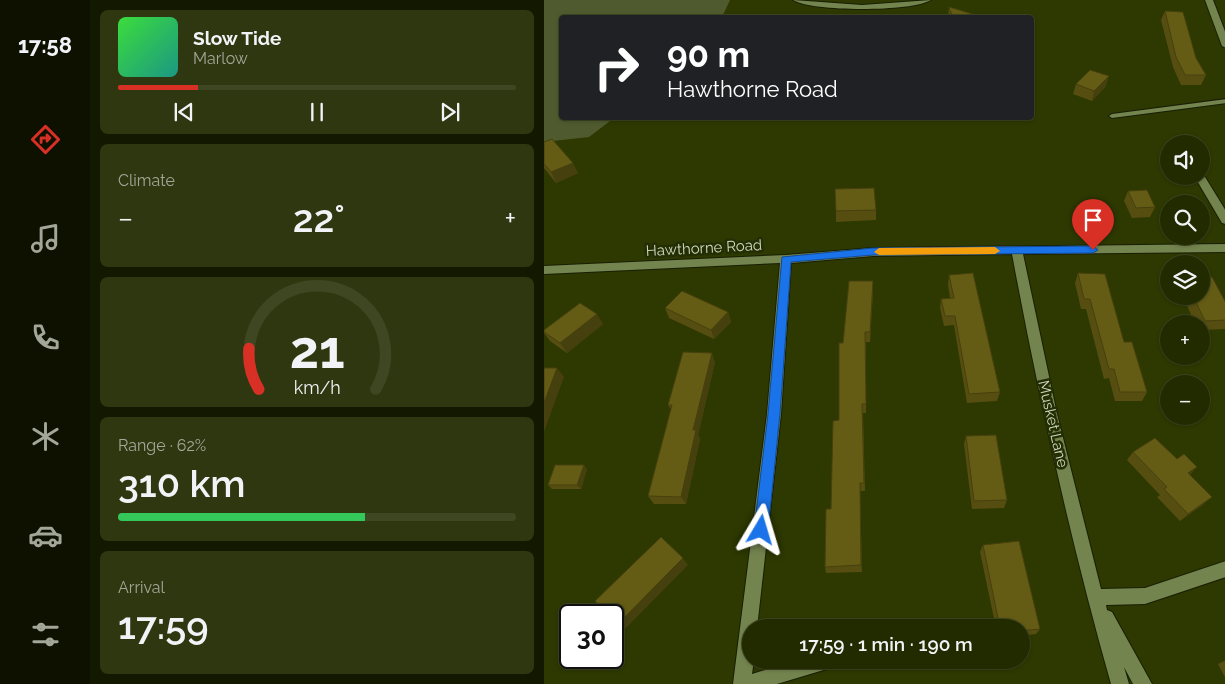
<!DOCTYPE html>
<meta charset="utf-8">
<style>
:root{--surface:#222b00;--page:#2e370f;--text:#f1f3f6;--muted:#a2a799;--line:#3f4722;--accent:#d93025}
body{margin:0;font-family:Raleway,sans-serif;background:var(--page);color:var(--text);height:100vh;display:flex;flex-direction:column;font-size:19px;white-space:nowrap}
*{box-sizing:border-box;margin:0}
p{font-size:16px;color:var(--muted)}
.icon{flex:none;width:28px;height:28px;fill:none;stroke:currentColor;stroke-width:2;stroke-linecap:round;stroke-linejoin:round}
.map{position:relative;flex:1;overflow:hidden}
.drawer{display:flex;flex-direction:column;gap:10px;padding:10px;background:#131800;width:454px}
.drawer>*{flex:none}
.banner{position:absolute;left:15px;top:15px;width:475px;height:105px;border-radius:5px;box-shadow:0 1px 4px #0004,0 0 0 1px var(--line);background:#202124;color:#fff;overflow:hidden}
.buttons{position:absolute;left:616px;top:135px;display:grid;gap:10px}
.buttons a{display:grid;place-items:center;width:50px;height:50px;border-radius:50%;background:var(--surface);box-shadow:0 1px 4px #0004,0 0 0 1px var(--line);font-size:25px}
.speed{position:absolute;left:15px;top:604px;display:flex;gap:10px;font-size:25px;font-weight:700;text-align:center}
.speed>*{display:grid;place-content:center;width:65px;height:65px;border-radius:50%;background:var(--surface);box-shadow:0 1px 4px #0004,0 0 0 1px var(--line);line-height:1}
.speed .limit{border:2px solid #111;border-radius:8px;background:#fff;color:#111}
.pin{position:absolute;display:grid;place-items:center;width:42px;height:42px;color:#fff;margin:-51px -21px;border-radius:50% 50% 50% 0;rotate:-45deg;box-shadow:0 0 5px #0007}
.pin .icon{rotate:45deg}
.me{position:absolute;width:55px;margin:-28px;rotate:7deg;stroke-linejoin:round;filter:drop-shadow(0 0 4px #0008)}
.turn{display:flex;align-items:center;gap:18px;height:105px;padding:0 25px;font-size:22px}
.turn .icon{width:65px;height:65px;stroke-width:2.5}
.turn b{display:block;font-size:35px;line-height:42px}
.big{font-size:38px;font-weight:600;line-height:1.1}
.drawer .tile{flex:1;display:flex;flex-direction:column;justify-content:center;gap:8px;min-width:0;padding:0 18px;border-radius:8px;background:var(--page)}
.drawer .dial{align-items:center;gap:0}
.dial svg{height:130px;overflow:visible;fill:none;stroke:var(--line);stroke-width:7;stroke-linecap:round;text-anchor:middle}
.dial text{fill:var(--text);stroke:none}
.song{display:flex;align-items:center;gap:15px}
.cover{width:60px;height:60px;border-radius:8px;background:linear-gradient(135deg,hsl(120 70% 55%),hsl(170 70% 35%))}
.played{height:5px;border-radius:2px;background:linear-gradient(90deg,var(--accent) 20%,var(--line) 20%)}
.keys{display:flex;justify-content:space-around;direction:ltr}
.heat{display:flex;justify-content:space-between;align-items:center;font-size:28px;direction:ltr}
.charge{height:8px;border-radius:4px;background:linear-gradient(90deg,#34c759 62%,var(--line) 0)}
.trip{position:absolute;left:198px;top:619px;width:288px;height:50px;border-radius:25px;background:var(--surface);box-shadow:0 1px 4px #0004,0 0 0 1px var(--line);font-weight:600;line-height:50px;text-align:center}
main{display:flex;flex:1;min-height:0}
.tab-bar{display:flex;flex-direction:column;width:90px;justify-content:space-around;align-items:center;background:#0e1100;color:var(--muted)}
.tab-bar .icon{width:35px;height:35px}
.tab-bar .on{color:var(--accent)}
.tab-bar b{font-size:22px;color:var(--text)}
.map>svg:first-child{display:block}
.green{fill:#4f5b2f}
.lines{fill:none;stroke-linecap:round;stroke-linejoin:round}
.service-casing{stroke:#181f04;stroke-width:2}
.minor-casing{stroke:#181f04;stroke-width:2}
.service{fill:#74844e;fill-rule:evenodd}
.minor{fill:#74844e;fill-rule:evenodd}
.wall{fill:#564e11}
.shaded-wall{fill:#46400e}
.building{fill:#645b14;stroke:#46400e}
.route{fill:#1a73e8;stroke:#114b97}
.slow{fill:#f59e0b}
.labels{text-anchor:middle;stroke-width:5;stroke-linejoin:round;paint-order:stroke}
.street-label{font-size:15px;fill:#ced8bb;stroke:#242e05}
</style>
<main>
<nav class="tab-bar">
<b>17:58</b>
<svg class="icon on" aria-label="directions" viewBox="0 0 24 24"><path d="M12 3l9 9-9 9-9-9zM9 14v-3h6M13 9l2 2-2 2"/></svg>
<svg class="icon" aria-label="music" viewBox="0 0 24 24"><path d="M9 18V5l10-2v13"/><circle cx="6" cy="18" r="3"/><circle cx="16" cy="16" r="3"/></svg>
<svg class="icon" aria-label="phone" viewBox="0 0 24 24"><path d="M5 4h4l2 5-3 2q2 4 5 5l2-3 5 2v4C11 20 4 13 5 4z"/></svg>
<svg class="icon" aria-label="climate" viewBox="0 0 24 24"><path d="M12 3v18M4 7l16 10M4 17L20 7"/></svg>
<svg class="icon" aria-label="car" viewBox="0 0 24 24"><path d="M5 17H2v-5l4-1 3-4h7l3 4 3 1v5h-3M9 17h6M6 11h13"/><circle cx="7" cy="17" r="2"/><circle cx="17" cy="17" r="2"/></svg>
<svg class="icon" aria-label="filters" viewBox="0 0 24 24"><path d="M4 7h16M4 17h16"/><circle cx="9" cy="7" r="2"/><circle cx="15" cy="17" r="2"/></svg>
</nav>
<section class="drawer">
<div class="tile">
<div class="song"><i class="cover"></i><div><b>Slow Tide</b><p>Marlow</p></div></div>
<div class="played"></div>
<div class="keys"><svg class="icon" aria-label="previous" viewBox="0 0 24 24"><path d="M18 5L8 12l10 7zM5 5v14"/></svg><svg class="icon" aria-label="pause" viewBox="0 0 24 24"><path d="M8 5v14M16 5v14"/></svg><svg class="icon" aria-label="next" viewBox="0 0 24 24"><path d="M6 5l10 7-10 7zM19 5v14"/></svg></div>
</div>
<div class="tile"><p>Climate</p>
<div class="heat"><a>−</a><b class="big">22°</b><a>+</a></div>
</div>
<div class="tile dial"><svg viewBox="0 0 100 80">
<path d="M14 69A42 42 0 1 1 86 69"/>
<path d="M14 69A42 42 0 0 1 8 44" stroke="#d93025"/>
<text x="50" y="56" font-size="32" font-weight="700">21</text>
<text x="50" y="72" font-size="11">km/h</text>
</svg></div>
<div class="tile"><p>Range · 62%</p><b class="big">310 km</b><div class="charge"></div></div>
<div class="tile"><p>Arrival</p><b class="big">17:59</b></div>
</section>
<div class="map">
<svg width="682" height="684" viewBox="0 0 682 684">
<rect width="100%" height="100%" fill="#2d3900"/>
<polygon class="green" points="0,0 186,0 178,17 18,18 18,118 70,118 45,137 0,142"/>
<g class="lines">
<g class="service-casing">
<polygon id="service" points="682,99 682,103 568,118 565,116 568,114"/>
</g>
<g class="minor-casing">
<g id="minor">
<path d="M249,0L318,5L387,0C368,12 268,12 249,0Z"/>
<polygon points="661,0 669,0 682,34 682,48 678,46"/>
<polygon points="658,176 661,177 682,211 682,224 678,223 652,179"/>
<path d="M682,244V252L479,254L513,414L557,589L601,588L682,561V577L601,604L562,605L563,610L568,612L608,684H589L580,667L585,684H567C527,543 495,399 468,254L329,256L247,263L237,414L213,628H206V660H210L208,674L254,660H292L289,666L283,669L233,684H189L223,414L236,263L0,274V266L242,255L329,248Z"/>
</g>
</g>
<use href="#service" class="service"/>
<use href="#minor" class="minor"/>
</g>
<g class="wall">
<polygon points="405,7 442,18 404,18"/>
<polygon points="621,11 662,75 657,85 637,85 629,67 617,20"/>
<polygon points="532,84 562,86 548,101 529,94"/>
<polygon points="0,142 34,173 12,183 0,168"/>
<polygon points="584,191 611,207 606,217 588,218 580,201"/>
<polygon points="332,210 332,220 292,222 292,211"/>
<polygon points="534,273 580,342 603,392 598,401 571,401 565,378 560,379 542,309 537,309 531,283"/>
<polygon points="405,275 456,392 453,401 423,403 410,325 400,326 396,308 397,299 406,298 404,285"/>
<polygon points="329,291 326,342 322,342 322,413 319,413 321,491 316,491 318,572 282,573 281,567 287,509 295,420"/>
<polygon points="639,296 658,296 682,303 682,329 658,330 658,324 651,324"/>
<polygon points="121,308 184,312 187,322 170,339 125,318"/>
<polygon points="59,324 23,353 6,341 0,333 0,330"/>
<polygon points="171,362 154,435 156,439 142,504 110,504 104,496 127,409 124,405"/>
<polygon points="422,436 463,500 460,508 428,509 420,444"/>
<polygon points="589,452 646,475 660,504 636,521 613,497 616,495 583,460"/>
<polygon points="43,469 37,489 8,489 4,485"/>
<polygon points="439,545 496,629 492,634 476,636 476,628 452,628 436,552"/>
<polygon points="682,660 682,679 674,664"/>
</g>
<g class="shaded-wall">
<polygon points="565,76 562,86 548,101 550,91"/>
<polygon points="29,163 34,173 12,183 7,172"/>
<polygon points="329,281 329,291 326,342 326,332"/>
<polygon points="184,312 187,322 170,339 167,330"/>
<polygon points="53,314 59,324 23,353 16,343"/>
<polygon points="168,353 171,362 154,435 156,439 142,504 137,497 149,430"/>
<polygon points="13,368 20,377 0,432 0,403"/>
<polygon points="40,465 43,469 37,489 33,485"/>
<polygon points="653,467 646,475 644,473"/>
<polygon points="316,483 316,491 318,572 317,565"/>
<polygon points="668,497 660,504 636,521 644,514"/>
<polygon points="139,558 144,565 80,630 73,625"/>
</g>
<g class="building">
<polygon points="405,7 442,18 409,18"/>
<polygon points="621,11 639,12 652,58 662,75 641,75 632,57"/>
<polygon points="546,70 565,76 550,91 532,84"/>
<polygon points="8,139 29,163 7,172 0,164 0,142"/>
<polygon points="330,188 332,210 292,211 291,189"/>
<polygon points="603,190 611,207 592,208 584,191"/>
<polygon points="429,273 456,392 425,394 411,316 401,316 397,299 410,298 405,275"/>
<polygon points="534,273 561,274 580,342 588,342 603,392 576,392 570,369 565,369 546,299 540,299"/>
<polygon points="658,277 668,277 682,303 682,320 661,321 649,296 658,296"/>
<polygon points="305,281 329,281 326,332 321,332 322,404 318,404 320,483 316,483 317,565 281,567 282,509 287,509 289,421 295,420 295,343 299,343"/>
<polygon points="138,291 184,312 167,330 121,308"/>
<polygon points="36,303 53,314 16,343 0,332 0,330"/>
<polygon points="139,352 168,353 149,430 152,430 137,497 104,496 128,405 124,405"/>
<polygon points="0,368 13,368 0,403"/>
<polygon points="452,435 463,500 430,501 422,436"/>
<polygon points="611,438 633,459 640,454 653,467 644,473 668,497 644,514 620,489 623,487 589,452"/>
<polygon points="11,465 40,465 33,485 4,485"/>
<polygon points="117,537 139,558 73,625 69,620 69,615 64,615 51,601"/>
<polygon points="475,541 496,629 476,631 476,628 456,628 439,545"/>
</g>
<polygon class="route" points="549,246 554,250 549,253 329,255 247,262 236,414 224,530 222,535 217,537 212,535 210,530 224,414 238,257 329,248"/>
<polygon class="slow" points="451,247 456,251 451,254 335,255 330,252 335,248"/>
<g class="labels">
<g class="street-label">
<text transform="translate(160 248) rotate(-3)" y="5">Hawthorne Road</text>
<text transform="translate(509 424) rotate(77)" y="5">Musket Lane</text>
</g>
</g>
</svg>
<div class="buttons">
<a><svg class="icon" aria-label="sound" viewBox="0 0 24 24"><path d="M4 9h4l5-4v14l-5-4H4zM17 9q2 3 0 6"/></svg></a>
<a><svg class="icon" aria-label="search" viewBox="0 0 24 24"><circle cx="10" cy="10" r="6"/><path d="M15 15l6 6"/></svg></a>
<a><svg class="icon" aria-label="layers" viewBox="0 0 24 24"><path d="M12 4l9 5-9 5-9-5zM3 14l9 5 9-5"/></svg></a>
<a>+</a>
<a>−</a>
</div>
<div class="speed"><div class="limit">30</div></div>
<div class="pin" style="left:549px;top:250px;background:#d93025"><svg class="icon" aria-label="arrive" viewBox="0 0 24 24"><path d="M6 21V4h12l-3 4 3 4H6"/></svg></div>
<svg class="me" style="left:217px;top:530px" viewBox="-20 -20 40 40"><path d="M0-17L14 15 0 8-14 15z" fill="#1a73e8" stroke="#fff" stroke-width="4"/></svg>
<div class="trip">17:59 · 1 min · 190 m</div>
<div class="banner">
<div class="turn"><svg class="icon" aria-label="right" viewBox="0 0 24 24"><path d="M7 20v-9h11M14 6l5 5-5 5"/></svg><div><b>90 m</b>Hawthorne Road</div></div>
</div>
</div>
</main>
